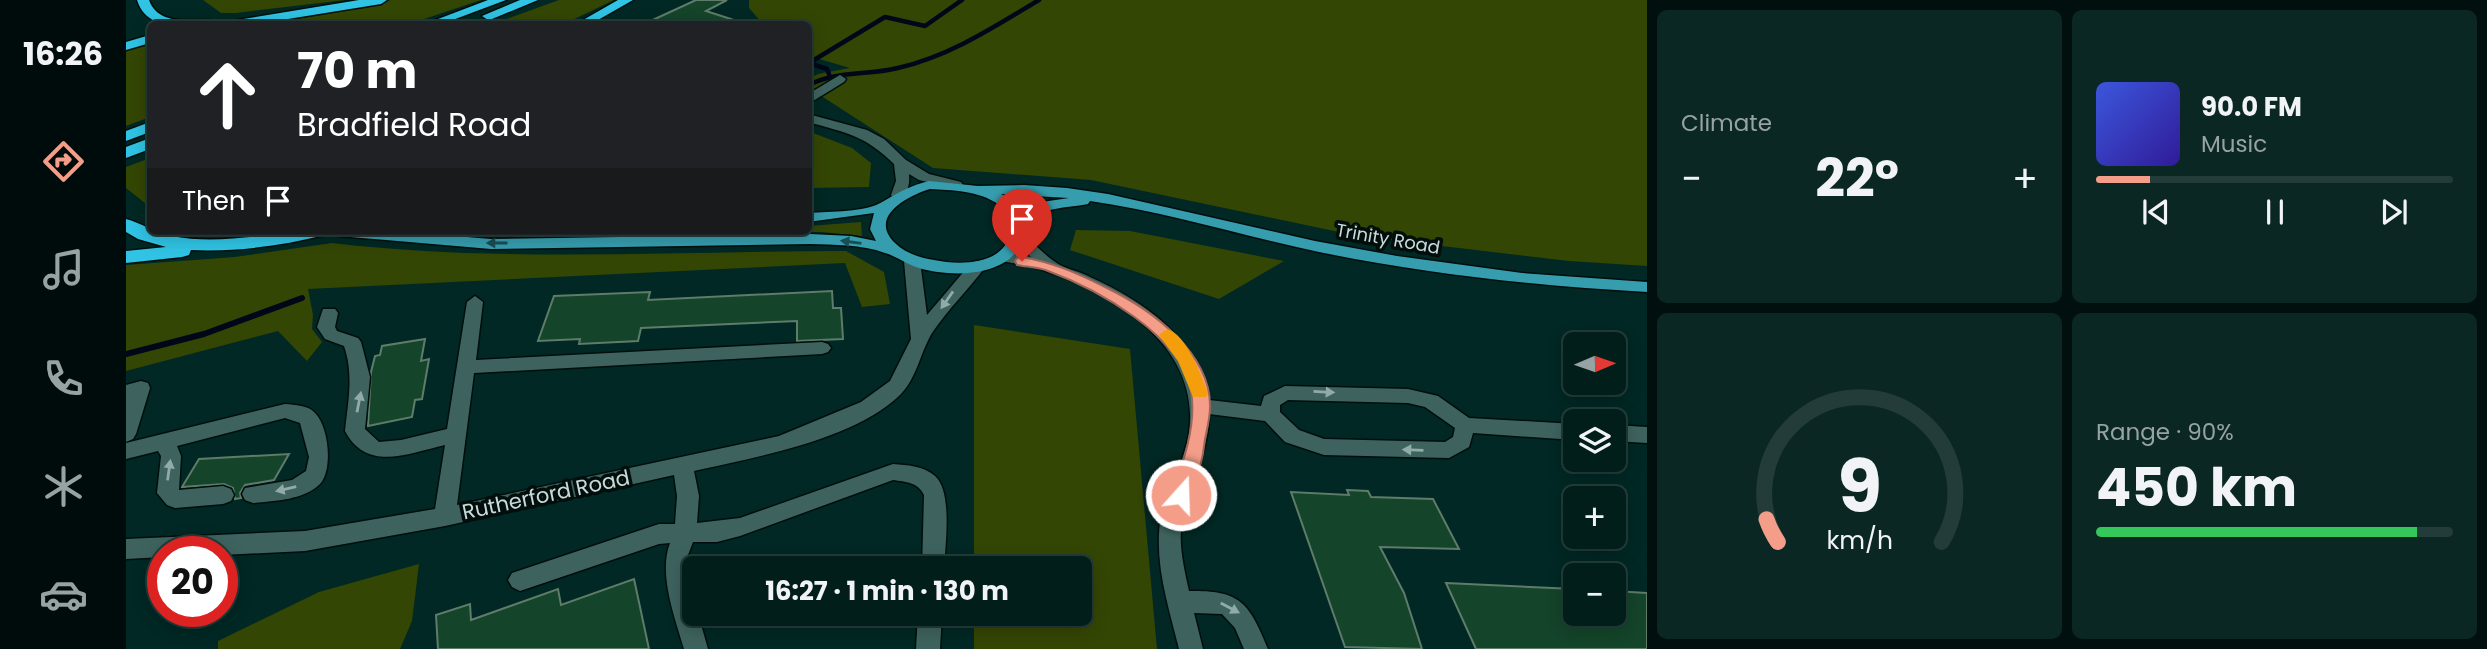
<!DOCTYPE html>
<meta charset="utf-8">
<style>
:root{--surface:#011e1b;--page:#0b2724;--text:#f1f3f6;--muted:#96a2a3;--line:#233c3a;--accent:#f49e8a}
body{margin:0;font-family:Poppins,sans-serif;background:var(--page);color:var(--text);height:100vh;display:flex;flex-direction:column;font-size:26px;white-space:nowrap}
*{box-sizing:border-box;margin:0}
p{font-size:23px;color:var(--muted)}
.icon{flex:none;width:38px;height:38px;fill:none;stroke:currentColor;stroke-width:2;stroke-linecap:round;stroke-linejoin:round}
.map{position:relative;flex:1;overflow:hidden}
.side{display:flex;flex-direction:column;gap:10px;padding:10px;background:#01100f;width:840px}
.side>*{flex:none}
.top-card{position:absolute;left:21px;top:21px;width:665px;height:214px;border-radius:10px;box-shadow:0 4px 18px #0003,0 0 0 2px var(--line);background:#202124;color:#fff;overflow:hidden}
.needle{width:46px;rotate:88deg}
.fabs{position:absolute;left:1437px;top:332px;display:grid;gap:14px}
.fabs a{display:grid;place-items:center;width:63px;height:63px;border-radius:10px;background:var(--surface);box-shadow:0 4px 18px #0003,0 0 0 2px var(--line);font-size:35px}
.speed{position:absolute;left:21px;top:536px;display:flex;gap:14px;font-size:35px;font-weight:700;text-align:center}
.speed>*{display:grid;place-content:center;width:91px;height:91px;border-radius:50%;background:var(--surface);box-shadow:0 4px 18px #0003,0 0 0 2px var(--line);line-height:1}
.speed .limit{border:10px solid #d22;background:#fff;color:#111}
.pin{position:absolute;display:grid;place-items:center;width:60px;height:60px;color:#fff;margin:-72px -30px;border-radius:50% 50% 50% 0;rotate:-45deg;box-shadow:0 0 7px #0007}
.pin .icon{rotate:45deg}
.me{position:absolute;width:77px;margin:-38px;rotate:20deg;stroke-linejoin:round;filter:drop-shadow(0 0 5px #0008)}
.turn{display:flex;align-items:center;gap:24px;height:147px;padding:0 35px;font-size:32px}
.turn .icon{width:91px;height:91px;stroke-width:2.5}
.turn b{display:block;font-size:49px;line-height:60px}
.then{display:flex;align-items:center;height:66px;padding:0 35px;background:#0003;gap:14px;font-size:26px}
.big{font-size:52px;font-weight:700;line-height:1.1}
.side .widget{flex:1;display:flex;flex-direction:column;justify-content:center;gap:10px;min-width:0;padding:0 24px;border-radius:10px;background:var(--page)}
.side .dial{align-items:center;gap:0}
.dial svg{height:182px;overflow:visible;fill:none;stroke:var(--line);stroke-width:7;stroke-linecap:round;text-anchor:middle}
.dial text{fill:var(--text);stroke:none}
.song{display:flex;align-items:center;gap:21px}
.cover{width:84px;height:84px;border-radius:10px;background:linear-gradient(135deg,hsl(230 70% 55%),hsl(250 70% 35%))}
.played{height:7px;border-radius:4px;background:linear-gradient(90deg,var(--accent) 15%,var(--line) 15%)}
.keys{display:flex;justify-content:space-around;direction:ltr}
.heat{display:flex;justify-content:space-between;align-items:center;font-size:38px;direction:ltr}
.charge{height:10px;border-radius:5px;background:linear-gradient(90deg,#34c759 90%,var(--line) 0)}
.side .tiles{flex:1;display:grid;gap:10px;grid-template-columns:repeat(2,1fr)}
.trip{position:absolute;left:556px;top:556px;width:410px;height:70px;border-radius:10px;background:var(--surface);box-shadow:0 4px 18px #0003,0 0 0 2px var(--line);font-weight:700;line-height:70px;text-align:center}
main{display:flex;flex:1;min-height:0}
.tab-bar{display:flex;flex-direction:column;width:126px;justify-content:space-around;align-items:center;background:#000c0b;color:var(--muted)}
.tab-bar .icon{width:49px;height:49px}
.tab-bar .selected{color:var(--accent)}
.tab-bar b{font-size:32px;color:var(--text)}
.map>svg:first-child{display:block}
.green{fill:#344604}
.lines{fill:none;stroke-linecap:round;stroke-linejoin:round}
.stream-far1{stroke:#000718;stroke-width:4.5}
.stream{stroke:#000718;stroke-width:6}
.building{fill:#14442a;stroke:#5f7b69;stroke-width:2}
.minor-casing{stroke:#000f0d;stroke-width:3}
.major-casing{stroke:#000f0d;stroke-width:3}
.highway-casing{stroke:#000f0d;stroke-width:3}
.minor{fill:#3e635e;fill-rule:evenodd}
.major{fill:#369dae;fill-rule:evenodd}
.highway{fill:#30c3e4;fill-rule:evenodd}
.oneway{fill:#194e55}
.oneway2{fill:#91aba8}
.route{fill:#f49e8a;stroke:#9f675a;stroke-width:2}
.slow{fill:#f59e0b}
.labels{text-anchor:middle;stroke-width:7;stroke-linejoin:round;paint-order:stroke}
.street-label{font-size:18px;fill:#c8dbd9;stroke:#020e0c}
.near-street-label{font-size:21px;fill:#c8dbd9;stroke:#020e0c}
</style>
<main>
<nav class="tab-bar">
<b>16:26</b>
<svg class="icon selected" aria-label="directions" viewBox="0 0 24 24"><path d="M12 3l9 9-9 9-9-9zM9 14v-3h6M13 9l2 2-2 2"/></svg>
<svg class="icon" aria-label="music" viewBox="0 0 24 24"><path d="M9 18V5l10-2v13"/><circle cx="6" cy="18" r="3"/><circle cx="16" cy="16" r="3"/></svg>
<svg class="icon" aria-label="phone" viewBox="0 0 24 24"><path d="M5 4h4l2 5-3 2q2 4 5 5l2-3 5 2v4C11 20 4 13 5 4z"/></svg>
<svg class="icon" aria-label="climate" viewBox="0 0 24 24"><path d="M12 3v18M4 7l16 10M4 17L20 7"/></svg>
<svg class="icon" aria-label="car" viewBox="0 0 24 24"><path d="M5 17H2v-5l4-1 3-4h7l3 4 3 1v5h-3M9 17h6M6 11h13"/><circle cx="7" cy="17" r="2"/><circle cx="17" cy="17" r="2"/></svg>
</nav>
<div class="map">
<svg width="1521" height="649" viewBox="0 0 1521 649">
<rect width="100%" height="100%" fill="#012824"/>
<g class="green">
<polygon points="77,0 219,0 110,13 95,13"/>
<polygon points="265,0 355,0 283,24 161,23 162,20 236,8"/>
<polygon points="433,0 488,0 438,24 367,24"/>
<polygon points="623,0 1521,0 1521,266 1443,261 1232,236 965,180 807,168 686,90 683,92 683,79 692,74 724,68 683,56 682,24 637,24 623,8"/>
<polygon points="24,43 24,117 0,126 0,50"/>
<polygon points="682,131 726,148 745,163 743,187 683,188"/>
<polygon points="24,158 24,207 0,188 0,167"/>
<polygon points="735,222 736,236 695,232 394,237 314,231 682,231 683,226"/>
<polygon points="950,230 1004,231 1158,261 1093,299 944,250"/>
<path d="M206,243C377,263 548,251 720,251L758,272L764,304L736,307L719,263L182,289L187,315L186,329L196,342L181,361L152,331L0,371V265L109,257Z"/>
<polygon points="848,325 1004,349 1031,649 848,649 848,614 954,614 954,569 848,569"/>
<polygon points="293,564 286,621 274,649 92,649 92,641 193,592"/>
</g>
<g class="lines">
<g class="stream-far1">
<polyline points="703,74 701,69 683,63 759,17 799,26 836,0"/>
<path d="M682,85C714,70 739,76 772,68C824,56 868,27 913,0"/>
</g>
<polyline class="stream" points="0,354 78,334 176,298"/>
</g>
<g class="building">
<polygon points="570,0 601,0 580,11 611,21 611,24 518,24"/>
<polygon points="706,291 707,308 715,308 717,339 671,341 671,321 515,328 512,341 453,344 454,339 412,341 428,296 524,292 522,300"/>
<polygon points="299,339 295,361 303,359 296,399 289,400 286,417 242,426 245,372 249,356 254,355 256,346"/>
<polygon points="163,454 148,480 119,485 114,493 115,498 109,499 107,488 98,484 56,487 73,459"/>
<polygon points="1221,490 1242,491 1245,497 1307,499 1333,549 1254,547 1278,593 1296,649 1219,647 1165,492 1223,495"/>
<polygon points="508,579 523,649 312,649 310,615 344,604 345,620 432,589 435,605"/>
<polygon points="1320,583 1449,589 1449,614 1488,614 1488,591 1521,593 1521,649 1350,649"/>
</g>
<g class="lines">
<g class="minor-casing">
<g id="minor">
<polygon points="714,75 720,79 718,82 682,104 682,94"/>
<path d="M682,114L741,130L758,139L780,160L803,174L835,182L837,185L830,189L793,180L783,174C784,183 782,197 772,199L767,198L765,195L770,181L768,164C738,135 721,133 682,122Z"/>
<path d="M892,232L897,234C909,244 921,258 934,265C944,270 955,272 964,277C1023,304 1065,335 1083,400L1135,406L1138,396L1159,386L1282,389L1312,396L1343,418L1449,424V440L1347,433L1343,447L1323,458L1198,455L1159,442L1139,421L1083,414C1083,452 1063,483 1056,520C1052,544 1058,568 1063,591C1115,590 1123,603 1142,649H1118L1109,628L1096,614L1068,613L1077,649H1053C1044,612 1031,573 1033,534C1034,498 1058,468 1063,433C1075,346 989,293 917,270C902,265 886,263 870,260L868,256L876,251L905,257L884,237ZM1162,400L1282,403L1299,407L1329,428L1327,437L1319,442L1198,439L1173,430L1154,412V405Z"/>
<path d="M786,256L794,261L801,315L846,262L852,261L860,266C843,289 822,309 806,333C794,353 791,378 774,395C728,440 629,457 568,471L573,496L571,523L614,518L767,464C781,465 798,466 809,476C827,492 819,546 818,569H796L798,495C792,482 780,482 767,480L614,536L591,542H567L562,555L569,614H572L582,649H558C549,618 532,574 544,543L533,544L394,591L386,587L382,580L386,573L533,524H549L551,496L548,475L319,526L179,551L96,555V551H37V557L0,559V539L179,531L309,509L319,445C283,453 241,473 219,431C222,401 228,375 218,346L199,339L191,327L197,309H209L212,313L209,327L211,331L232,338L235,342L244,377L239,429L253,442L275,440L321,429L341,302L349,296L357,302L350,360L696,342L702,344L705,348L702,352L696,354L348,373L331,505L653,436L735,402L764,381L785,339L778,261Z"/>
<polygon points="15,381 22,383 24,388 10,434 7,439 0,442 0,385"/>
<path d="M159,404C169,405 182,405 189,413C203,427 207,470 194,484C178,500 148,501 127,503L119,500L116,494L119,488L166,480L180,471L183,457L174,423L159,418L51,446L55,456L53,490L97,486L105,489L108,495L105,501L97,504L49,508L41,505L31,493L35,456L32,451L0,459V443Z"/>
<polygon points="1488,425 1521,427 1521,443 1488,441"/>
<polygon points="792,614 816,614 814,649 790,649"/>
</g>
</g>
<g class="major-casing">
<path id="major" d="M803,181L852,186L898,185L941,188L982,194L1189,241L1271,256L1396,273L1521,282V292C1411,286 1301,274 1193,252C1116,236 1042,212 964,201L962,204C939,209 918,205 900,225C897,277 831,279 793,268C780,264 770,256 759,253C735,244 708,245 684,244L365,249L213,236L205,231H268L365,239L684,234L725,236L750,241L744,229L748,213L682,222V213C705,211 739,213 758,201C773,192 786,185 803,181ZM804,189C826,190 853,191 872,204C880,209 885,217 885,226C884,265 836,266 808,260C794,258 779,253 769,243C742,217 781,196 804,189ZM875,194L943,198L916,202L896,212L882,198Z"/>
</g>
<g class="highway-casing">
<g id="highway">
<path d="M11,0H23C32,25 62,20 84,20L90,24C63,27 21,33 11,0Z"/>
<polygon points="233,0 261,0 255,4 131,24 105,24 111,20"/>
<polygon points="362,0 380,0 316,24 299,24"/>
<polygon points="394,0 412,0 366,19 362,20 356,16"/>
<polygon points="492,0 507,0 465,24 450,24"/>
<polygon points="24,35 24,43 0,50 0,42"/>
<polygon points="24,122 24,132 0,141 0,131"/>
<polygon points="24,138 24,149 0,158 0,147"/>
<path d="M0,219C16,223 28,233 45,236C97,246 149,231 201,231L199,235C155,246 110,252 65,250L63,255L56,257L0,263V251L40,247L12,239L0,232Z"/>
</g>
</g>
<use href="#minor" class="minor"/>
<use href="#major" class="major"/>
<use href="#highway" class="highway"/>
</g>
<defs><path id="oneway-solid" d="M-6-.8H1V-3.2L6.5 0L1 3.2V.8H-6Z" transform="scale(1.75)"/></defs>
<g class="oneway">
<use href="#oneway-solid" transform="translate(725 242) rotate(-172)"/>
<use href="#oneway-solid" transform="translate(371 243) rotate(180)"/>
</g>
<g class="oneway2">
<use href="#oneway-solid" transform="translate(821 300) rotate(125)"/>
<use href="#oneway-solid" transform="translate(1198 392) rotate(3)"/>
<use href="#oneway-solid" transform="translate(233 402) rotate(-79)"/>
<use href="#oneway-solid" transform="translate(1287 450) rotate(-178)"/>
<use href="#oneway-solid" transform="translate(43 470) rotate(-82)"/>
<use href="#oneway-solid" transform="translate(160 489) rotate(167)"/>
<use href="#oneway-solid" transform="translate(1104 608) rotate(28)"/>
</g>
<path class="route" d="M896,257C929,263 951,273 981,288C1024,309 1085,352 1084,407C1084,418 1081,429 1079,439C1077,460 1071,481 1062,501L1055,503L1048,501L1045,495C1057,463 1071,425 1065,391C1055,335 971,289 922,271C912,267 901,267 891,265L889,261L891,258Z"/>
<path class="slow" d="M1041,329C1061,335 1075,375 1082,393L1080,397H1067L1052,361L1033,335Z"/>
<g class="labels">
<g class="street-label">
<text transform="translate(1262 239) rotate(10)" y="6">Trinity Road</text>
</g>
<g class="near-street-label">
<text transform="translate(420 495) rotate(-12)" y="7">Rutherford Road</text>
</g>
</g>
</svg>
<div class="fabs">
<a><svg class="needle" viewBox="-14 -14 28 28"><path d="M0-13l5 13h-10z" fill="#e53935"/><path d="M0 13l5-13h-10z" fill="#96a2a3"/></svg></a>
<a><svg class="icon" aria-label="layers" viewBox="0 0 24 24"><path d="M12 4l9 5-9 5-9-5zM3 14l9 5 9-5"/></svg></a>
<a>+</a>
<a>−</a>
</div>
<div class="speed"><div class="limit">20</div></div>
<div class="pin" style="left:896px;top:261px;background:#d93025"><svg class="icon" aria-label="arrive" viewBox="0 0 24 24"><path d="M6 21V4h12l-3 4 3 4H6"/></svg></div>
<svg class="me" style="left:1055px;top:495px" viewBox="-20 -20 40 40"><circle r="17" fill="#f49e8a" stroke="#fff" stroke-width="3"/><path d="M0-11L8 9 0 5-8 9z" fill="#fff"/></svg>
<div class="trip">16:27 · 1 min · 130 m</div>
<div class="top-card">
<div class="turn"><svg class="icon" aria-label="ahead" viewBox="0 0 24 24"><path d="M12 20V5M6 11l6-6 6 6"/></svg><div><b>70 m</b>Bradfield Road</div></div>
<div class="then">Then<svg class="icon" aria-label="arrive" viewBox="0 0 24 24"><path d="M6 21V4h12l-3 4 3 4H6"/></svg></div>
</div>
</div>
<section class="side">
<div class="tiles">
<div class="widget"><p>Climate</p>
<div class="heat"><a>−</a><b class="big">22°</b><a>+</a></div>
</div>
<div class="widget">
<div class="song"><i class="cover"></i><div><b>90.0 FM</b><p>Music</p></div></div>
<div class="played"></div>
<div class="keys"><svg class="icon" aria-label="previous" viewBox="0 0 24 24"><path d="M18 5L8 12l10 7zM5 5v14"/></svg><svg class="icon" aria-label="pause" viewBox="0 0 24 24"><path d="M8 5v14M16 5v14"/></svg><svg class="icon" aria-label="next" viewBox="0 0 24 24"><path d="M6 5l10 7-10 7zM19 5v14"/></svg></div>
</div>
<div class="widget dial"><svg viewBox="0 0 100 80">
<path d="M14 69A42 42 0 1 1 86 69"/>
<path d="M14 69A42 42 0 0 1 9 59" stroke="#f49e8a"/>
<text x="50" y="56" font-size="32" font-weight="700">9</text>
<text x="50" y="72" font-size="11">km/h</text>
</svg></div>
<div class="widget"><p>Range · 90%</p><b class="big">450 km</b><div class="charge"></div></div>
</div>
</section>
</main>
